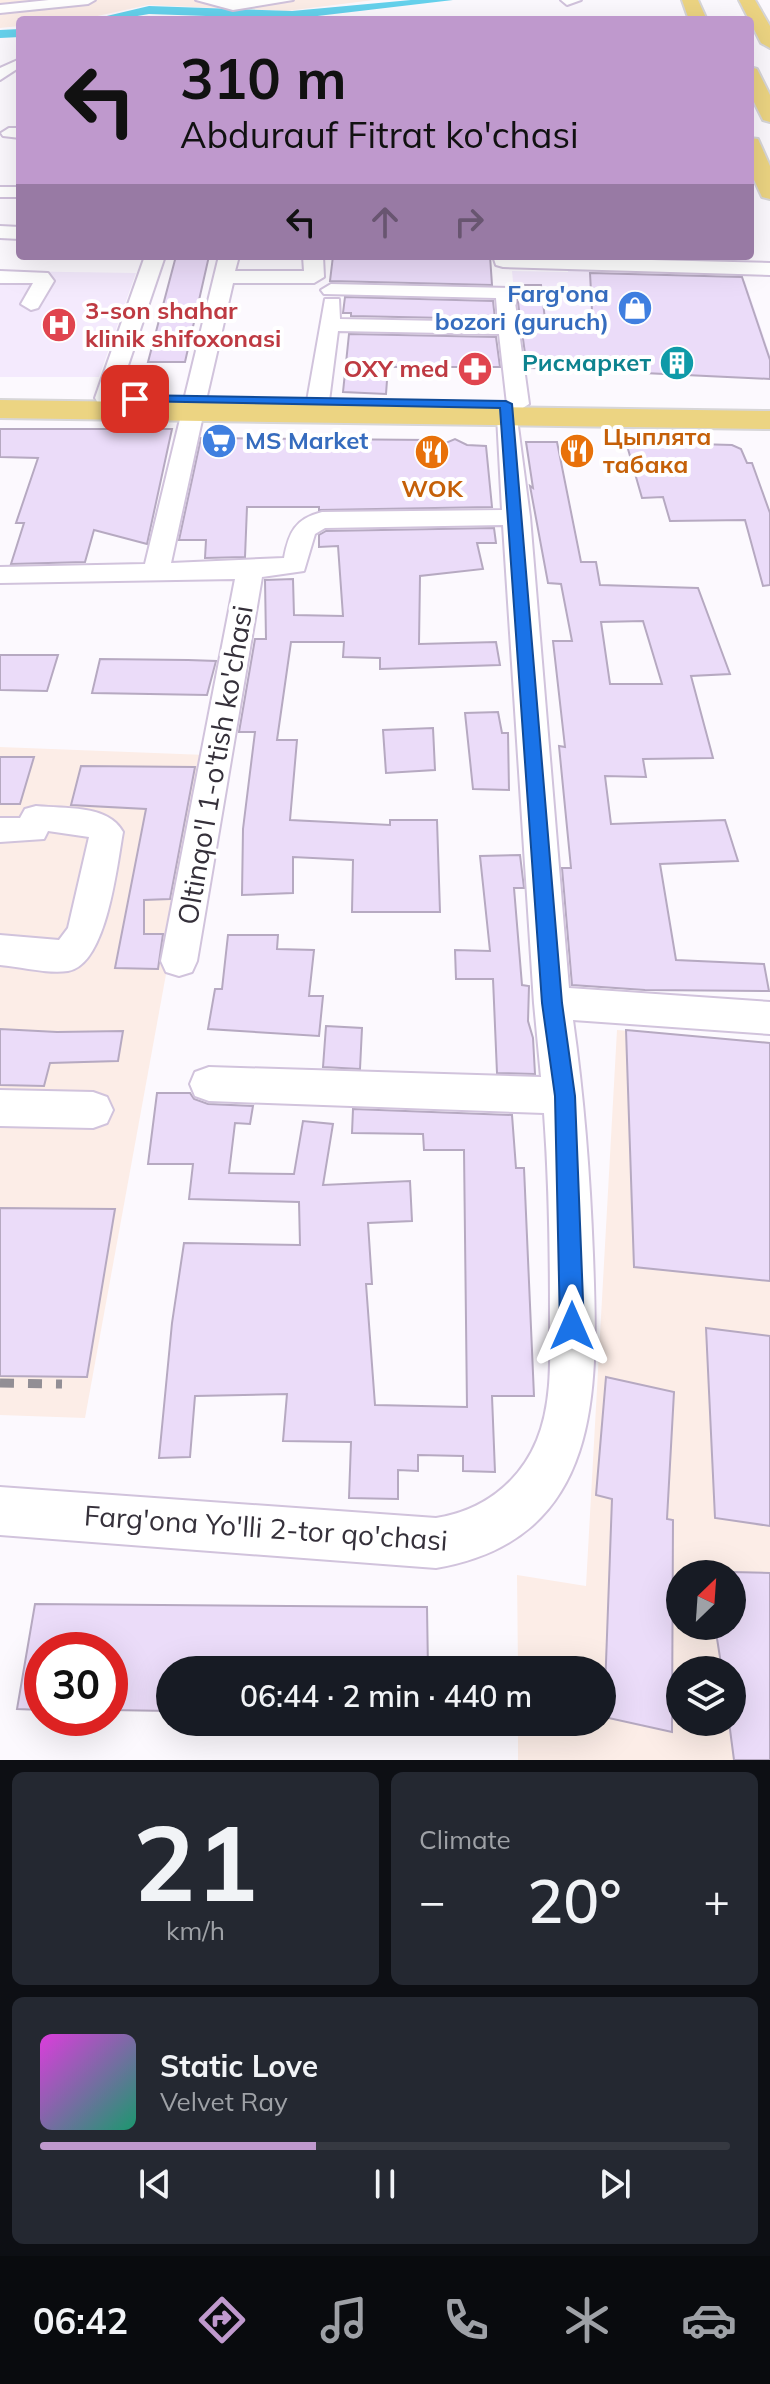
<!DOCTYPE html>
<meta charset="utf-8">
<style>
:root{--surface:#171b24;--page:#242831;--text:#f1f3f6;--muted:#9ea1a6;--line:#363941;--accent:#bf99cd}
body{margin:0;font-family:Mulish,sans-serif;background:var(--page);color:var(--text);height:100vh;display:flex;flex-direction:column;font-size:30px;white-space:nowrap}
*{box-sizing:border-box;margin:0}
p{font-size:26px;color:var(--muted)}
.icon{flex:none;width:44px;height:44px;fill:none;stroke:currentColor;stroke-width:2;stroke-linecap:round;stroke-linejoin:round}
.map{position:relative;height:1760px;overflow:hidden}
.drawer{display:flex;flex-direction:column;gap:12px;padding:12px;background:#0d0f14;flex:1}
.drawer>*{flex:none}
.banner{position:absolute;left:16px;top:16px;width:738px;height:244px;border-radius:8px;box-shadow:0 8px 32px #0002;background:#bf99cd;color:#111;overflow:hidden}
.needle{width:52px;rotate:25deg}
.buttons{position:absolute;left:666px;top:1560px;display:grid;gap:16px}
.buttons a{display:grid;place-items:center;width:80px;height:80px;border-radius:50%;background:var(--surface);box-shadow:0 8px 32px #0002;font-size:40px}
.speed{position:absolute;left:24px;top:1632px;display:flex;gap:16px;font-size:40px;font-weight:700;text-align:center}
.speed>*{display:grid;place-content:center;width:104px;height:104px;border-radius:50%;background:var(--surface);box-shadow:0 8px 32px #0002;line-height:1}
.speed .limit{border:12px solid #d22;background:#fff;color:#111}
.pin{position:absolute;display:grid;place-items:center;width:68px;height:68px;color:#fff;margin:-34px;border-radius:16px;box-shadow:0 4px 12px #0006}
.me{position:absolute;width:88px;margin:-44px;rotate:0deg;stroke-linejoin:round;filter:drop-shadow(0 0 6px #0008)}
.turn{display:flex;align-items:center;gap:28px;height:168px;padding:0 32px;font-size:36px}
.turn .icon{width:104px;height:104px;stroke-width:2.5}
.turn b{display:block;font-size:56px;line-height:68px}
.lanes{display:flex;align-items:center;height:76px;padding:0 32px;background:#0003;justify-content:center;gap:40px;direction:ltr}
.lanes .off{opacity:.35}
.big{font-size:60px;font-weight:600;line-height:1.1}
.drawer .tile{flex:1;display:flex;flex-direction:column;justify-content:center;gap:12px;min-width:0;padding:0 28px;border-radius:12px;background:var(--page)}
.drawer .dial{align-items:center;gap:0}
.dial b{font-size:104px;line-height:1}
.song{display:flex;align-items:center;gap:24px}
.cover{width:96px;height:96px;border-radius:12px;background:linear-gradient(135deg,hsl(300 70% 55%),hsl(160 70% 35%))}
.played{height:8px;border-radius:4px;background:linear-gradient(90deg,var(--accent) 40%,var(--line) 40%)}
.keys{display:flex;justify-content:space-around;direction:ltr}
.heat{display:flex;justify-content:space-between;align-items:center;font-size:44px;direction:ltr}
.drawer .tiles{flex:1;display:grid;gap:12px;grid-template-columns:1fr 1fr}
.tile:last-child{grid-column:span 2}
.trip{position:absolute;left:156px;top:1656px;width:460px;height:80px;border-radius:40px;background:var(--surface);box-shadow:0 8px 32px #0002;font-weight:600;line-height:80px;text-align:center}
.dock{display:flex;height:128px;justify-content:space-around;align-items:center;background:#090b0e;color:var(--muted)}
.dock .icon{width:56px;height:56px}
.dock .current{color:var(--accent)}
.dock b{font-size:36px;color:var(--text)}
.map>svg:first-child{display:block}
.built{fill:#f4eafd}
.industrial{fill:#fcede7;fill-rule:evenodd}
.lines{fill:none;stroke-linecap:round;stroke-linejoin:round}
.canal{fill:#65d2ed;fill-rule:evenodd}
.building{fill:#ebdcf9;stroke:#b6a9c1;stroke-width:2;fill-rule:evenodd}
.minor-casing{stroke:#d1c3dc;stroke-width:4}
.major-casing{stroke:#d7d6d8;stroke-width:4}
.minor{fill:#fff;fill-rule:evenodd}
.major{fill:#ecd482;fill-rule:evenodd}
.rail{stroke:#928e95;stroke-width:9;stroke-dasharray:14 14;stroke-linecap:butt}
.route{fill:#1a73e8;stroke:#114b97;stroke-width:2}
.labels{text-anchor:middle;stroke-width:8;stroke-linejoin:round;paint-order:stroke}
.far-shop-label{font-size:24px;font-weight:bold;fill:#366cbe;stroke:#fff;text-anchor:end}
.far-health-label{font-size:24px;font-weight:bold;fill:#be3a42;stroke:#fff;text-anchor:start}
.far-culture-label{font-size:24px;font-weight:bold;fill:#0d838f;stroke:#fff;text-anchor:end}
.far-food-label{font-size:24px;font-weight:bold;fill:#c56008;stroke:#fff;text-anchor:start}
.street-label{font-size:28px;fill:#35303a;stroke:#fff}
</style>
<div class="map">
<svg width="770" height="1760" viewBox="0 0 770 1760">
<rect width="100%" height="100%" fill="#fcf9fe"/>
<g class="built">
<polygon points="568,266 713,271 716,280 745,281 770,355 770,375 575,340 573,328 517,325 512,271 568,272"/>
<polygon points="0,271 136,273 99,377 0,377"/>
</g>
<g class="industrial">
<polygon points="0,0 374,0 286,11 148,5 79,20 20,20 20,26 0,28"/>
<polygon points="0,747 206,755 85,1418 0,1415"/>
<path d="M617,1030L770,1042V1760H518V1722H602V1670H518L517,1575L586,1586ZM680,1574H732V1626H680ZM680,1670H732V1722H680Z"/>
</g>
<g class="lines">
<g class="canal">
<polygon points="411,0 453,0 292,19 149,14 114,20 94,19 149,6 292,11"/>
<polygon points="20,29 20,37 0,38 0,30"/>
</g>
</g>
<g class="building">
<polygon points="176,256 209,256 185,362 148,362"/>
<polygon points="333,256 490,256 492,285 330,281"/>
<polygon points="590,273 742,277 770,360 770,379 644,373 644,370 527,368 516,288 507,285 541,285 546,328 593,329"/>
<polygon points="345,297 493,301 495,319 351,316 351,313 343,313"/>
<polygon points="349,334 496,337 500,367 388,367 386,394 343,392"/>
<polygon points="0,429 172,429 147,544 94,530 85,562 11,564 24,523 16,523 38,458 0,457"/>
<polygon points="201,438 431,440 441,445 455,439 467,445 486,446 492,507 319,510 319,507 247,507 245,557 205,558 206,540 179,540"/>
<path d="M526,442H557L581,562H596L600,585L698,588L730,674L691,676L713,758L643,759L646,777L605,776L611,824L725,820L738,861L660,864L676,960L764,964L769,991L645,990L572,985L562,868H571L559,746L565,747L553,641H572L561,584L548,583L530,486L533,488ZM643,621L662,684H610L601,622Z"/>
<polygon points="626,442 732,445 741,449 747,463 752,463 770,513 770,585 763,586 745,520 670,521 663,497 642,498"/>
<polygon points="494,528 496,543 477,543 483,569 420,576 419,644 496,642 500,665 380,669 380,658 343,657 344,642 291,642 277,740 297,740 290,820 390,825 390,820 437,820 440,912 352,912 353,860 293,857 293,893 242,895 243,829 255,732 239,732 255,639 266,639 265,580 293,579 294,615 343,616 338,546 319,547 319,535 326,531"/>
<polygon points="0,655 58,655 47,691 0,690"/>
<polygon points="100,659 188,660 216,661 207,695 92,693"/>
<polygon points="498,712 502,733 508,733 509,790 473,789 465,713"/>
<polygon points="433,728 435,770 386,773 383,730"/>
<polygon points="0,757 34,757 20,804 0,804"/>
<polygon points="81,766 195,767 170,899 144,900 144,934 163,934 158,969 115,968 146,809 71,805"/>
<polygon points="520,855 524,888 514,888 522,985 529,986 528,1021 533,1038 535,1074 497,1073 493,979 456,979 455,950 490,951 480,856"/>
<polygon points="228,935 278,935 277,949 314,950 309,996 323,996 319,1036 208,1029 215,989 222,989"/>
<polygon points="326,1026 362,1028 360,1069 323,1067"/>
<polygon points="0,1029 57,1032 123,1031 118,1061 50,1063 44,1086 0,1085"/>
<polygon points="626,1030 770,1043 770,1281 634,1267"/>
<polygon points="157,1093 190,1093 194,1099 208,1104 253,1106 250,1124 235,1123 229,1173 294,1174 303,1121 333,1124 323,1185 410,1181 412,1221 368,1223 372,1284 366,1284 375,1405 467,1407 464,1150 424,1150 423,1134 352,1133 353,1109 512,1115 516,1168 524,1168 534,1396 492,1396 495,1472 463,1471 463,1456 418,1455 418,1471 398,1470 398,1499 349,1498 351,1442 283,1441 287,1394 195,1396 190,1457 159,1458 172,1323 184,1243 300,1245 299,1202 189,1199 193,1164 148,1164"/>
<polygon points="0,1208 115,1209 87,1377 0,1376"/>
<polygon points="706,1328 770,1336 770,1526 715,1518"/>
<polygon points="606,1377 674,1392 667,1519 673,1520 672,1732 604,1717 612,1499 596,1495"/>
<polygon points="732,1572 770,1573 770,1760 734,1760 729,1722 732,1722 732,1670 722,1670 715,1626 732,1626"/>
<polygon points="35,1604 427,1607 428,1670 170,1670 170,1711 110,1710 110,1650 42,1650 42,1710 17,1709"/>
</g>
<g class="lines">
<g class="minor-casing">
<g id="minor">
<polygon points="49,0 95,0 88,4 0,13 0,5"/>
<polygon points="196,0 293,0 233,10"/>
<polygon points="561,0 581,0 567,5"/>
<polygon points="20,59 20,67 0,80 0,68"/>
<polygon points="9,128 20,128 20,138 3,136 1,133"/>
<rect x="0" y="187" width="20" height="10"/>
<polygon points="0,226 20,227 20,239 0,238"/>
<polygon points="145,256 165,256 117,398 106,405 98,403 95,398"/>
<path d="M219,256H239L235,271H304L303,256H323L324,277L314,283H233L206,400L199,406L204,411L171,563L284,558C289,532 295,519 322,512L502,510L497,416L500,411H516L530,517L569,988L770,1002V1034L573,1020C584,1098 590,1175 593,1255C598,1390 604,1539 436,1568L0,1535V1487L436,1518C481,1511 519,1484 537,1440C553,1401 550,1355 550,1314C550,1247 549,1180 544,1113L209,1101L195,1096L190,1084L195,1072L209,1067L541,1077L534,1003L503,525L325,528L315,534L304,571L262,577L197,961L192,972L179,976L166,972L161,961L235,579L0,583V567L145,564L182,411L189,405L184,400Z"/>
<polygon points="493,256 770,263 770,275 503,267 496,265"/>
<polygon points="0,271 48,273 54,281 38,308 31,310 21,304 33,283 0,283"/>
<polygon points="331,284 513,288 529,404 518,411 507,404 499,334 338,331 329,401 326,406 310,406 307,401 325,299 339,299 340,319 498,322 496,298 324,294 321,290"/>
<path d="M36,806C64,809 108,804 123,832C117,864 107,965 68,971C48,974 21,967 0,965V935L59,940L68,928L89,837L48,831L44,839L0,842V818H20L25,809Z"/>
<polygon points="0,1090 93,1092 107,1097 113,1110 107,1123 93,1128 0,1126"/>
</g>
</g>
<g class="major-casing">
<g id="major">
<polygon points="682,0 698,0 707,20 689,20"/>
<polygon points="739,0 755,0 770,26 770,48 761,43"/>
<polygon points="750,67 757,69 770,95 770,122 763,120 750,94"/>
<polygon points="750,138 758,139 770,166 770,199 762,197 750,171"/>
<polygon points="0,400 770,411 770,429 0,418"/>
</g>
</g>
<use href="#minor" class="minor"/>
<use href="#major" class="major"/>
<polyline class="rail" points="0,1383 62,1384"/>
</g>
<polygon class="route" points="135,395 506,401 512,404 562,1003 575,1096 584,1326 580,1335 572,1338 563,1335 560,1326 555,1096 542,1003 500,408 131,401 129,399"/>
<defs>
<g id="shop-disc" transform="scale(1.8)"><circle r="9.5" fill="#3f7fe0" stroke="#fff"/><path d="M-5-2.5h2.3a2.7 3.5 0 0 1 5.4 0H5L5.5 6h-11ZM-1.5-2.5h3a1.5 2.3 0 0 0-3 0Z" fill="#fff"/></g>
<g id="hospital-disc" transform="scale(1.8)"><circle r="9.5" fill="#e0444e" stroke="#fff"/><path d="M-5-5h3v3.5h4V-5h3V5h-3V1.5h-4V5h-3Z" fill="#fff"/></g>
<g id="building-disc" transform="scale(1.8)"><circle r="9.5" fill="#0f9aa8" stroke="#fff"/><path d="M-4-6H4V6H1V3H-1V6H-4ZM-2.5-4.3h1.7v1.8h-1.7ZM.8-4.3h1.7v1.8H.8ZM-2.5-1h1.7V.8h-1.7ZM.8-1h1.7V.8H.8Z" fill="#fff"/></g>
<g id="pharmacy-disc" transform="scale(1.8)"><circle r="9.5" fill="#e0444e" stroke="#fff"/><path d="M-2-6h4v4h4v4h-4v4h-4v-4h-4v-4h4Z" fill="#fff"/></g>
<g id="supermarket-disc" transform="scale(1.8)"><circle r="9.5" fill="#3f7fe0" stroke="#fff"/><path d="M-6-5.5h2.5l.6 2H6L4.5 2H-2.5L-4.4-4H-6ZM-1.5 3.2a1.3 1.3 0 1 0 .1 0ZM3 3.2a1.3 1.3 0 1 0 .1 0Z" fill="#fff"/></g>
<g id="restaurant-disc" transform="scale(1.8)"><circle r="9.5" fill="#e8710a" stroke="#fff"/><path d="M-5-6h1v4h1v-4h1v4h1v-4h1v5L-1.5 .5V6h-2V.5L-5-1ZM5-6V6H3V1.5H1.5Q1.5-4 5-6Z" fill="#fff"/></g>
</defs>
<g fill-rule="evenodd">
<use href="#shop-disc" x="635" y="308"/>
<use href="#hospital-disc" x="59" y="325"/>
<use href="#building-disc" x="677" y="363"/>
<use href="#pharmacy-disc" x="475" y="369"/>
<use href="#supermarket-disc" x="219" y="441"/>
<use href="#restaurant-disc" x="577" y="451"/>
<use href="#restaurant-disc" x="432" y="452"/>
</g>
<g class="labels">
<g class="far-shop-label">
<text x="609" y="302">Farg'ona<tspan x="609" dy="28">bozori (guruch)</tspan></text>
<text x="245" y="449" text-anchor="start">MS Market</text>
</g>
<g class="far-health-label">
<text x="85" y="319">3-son shahar<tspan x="85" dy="28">klinik shifoxonasi</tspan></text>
<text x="449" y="377" text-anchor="end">OXY med</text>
</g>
<g class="far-culture-label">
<text x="651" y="371">Рисмаркет</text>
</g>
<g class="far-food-label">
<text x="603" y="445">Цыплята<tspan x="603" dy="28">табака</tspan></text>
<text x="432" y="497" text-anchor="middle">WOK</text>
</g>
<g class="street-label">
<text transform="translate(215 765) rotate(-80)" y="10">Oltinqo'l 1-o'tish ko'chasi</text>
<text transform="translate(266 1528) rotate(4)" y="10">Farg'ona Yo'lli 2-tor qo'chasi</text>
</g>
</g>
</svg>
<div class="buttons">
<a><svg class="needle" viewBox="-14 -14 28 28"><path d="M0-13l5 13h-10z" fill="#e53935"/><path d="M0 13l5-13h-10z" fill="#9ea1a6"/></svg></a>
<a><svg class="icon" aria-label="layers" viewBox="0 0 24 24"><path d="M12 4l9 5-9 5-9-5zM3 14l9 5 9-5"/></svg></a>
</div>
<div class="speed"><div class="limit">30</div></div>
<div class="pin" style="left:135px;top:399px;background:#d93025"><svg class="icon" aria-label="arrive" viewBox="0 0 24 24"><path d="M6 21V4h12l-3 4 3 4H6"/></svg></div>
<svg class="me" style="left:572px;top:1326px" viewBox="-20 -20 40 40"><path d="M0-17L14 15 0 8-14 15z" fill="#1a73e8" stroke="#fff" stroke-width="4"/></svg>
<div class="trip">06:44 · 2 min · 440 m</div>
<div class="banner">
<div class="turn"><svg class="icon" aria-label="left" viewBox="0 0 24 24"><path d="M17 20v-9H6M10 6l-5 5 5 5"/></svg><div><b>310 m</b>Abdurauf Fitrat ko'chasi</div></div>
<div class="lanes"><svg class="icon" aria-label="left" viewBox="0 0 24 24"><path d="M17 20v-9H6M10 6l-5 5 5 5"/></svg><svg class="icon off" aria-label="ahead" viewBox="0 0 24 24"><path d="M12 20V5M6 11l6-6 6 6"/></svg><svg class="icon off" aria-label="right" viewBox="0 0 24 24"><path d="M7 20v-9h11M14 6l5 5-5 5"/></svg></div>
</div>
</div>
<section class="drawer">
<div class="tiles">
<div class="tile dial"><b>21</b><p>km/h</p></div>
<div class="tile"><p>Climate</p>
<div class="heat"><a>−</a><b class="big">20°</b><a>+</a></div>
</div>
<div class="tile">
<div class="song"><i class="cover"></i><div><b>Static Love</b><p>Velvet Ray</p></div></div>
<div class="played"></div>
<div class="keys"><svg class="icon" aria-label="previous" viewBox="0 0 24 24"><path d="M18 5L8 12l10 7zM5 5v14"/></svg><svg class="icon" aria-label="pause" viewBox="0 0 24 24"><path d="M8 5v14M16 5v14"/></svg><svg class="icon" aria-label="next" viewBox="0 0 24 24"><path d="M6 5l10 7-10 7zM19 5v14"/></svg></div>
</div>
</div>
</section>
<nav class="dock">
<b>06:42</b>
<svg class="icon current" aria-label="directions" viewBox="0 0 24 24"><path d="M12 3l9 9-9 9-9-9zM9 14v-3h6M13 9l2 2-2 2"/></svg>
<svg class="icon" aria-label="music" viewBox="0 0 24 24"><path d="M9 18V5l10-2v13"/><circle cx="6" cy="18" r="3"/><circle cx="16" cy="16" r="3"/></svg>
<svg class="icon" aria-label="phone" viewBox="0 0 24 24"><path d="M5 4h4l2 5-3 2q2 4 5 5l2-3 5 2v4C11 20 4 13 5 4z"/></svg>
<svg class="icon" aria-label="climate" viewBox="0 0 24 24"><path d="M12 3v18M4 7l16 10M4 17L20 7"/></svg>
<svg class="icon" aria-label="car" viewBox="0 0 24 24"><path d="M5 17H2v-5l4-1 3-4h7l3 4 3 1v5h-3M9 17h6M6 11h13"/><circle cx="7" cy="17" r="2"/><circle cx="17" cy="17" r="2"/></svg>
</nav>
